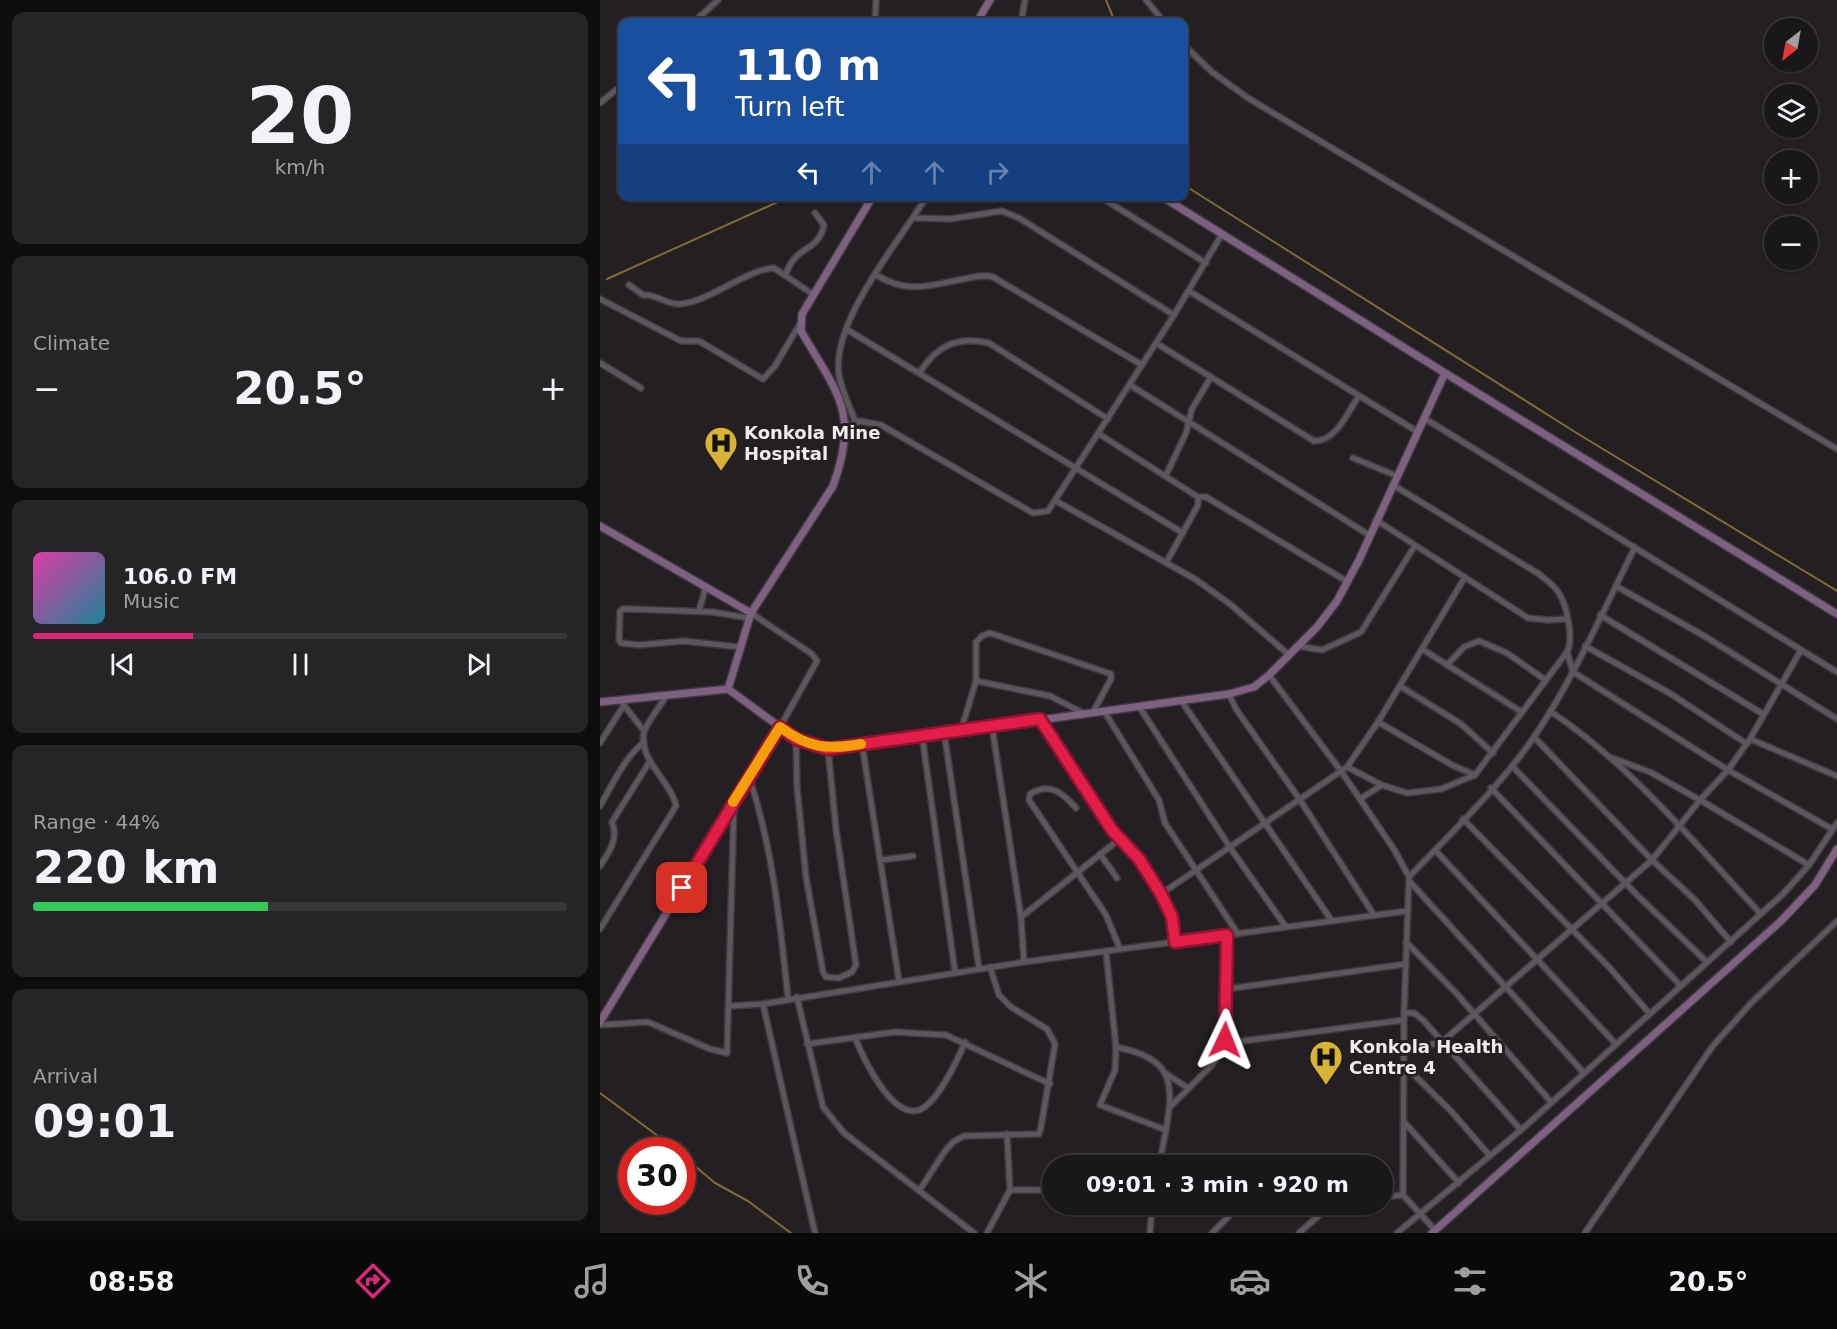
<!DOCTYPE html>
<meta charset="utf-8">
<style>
:root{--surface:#1a171a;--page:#272427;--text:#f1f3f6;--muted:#9f9fa2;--line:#383639;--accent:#db2777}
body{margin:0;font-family:"DejaVu Sans",sans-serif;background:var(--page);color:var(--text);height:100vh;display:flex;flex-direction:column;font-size:22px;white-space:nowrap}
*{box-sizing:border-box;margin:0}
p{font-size:20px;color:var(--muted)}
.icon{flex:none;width:33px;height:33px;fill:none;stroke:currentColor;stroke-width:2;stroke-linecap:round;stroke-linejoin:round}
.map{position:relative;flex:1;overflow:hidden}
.drawer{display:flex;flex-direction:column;gap:12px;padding:12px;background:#0e0d0e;width:600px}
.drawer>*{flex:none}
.banner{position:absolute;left:18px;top:18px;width:570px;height:183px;border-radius:12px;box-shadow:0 2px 4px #0004,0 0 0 2px var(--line);background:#1a4fa0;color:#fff;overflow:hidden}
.needle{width:39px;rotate:211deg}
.controls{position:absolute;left:1164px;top:18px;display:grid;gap:12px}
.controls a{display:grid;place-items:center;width:54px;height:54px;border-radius:50%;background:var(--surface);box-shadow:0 2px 4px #0004,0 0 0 2px var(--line);font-size:30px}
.speed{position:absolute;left:18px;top:1137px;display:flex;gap:12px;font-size:30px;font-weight:700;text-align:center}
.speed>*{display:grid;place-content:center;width:78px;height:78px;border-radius:50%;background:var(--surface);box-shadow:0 2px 4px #0004,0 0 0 2px var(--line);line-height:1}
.speed .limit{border:9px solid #d22;background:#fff;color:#111}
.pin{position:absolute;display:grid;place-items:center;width:51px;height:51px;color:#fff;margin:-26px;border-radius:12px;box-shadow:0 3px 9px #0006}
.me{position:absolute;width:66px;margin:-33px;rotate:2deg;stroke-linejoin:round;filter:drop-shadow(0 0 4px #0008)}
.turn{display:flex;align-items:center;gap:21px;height:126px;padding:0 18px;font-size:27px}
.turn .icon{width:78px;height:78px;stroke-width:2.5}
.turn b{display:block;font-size:42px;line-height:51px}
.lanes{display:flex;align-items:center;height:57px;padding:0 18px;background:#0003;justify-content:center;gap:30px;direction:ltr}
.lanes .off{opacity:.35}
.big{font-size:45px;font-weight:700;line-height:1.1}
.drawer .widget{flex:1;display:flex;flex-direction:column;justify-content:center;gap:9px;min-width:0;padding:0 21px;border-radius:12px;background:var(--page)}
.drawer .dial{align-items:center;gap:0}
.dial b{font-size:78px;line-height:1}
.song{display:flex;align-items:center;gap:18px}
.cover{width:72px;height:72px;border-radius:9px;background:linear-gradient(135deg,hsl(320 70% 55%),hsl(190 70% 35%))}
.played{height:6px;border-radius:3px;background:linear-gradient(90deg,var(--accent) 30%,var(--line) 30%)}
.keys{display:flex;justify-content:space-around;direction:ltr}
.heat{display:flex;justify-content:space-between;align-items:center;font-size:33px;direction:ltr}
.charge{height:9px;border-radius:4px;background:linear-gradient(90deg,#34c759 44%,var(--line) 0)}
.trip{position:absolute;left:442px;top:1155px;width:351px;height:60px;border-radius:30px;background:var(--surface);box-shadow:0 2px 4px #0004,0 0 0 2px var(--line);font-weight:700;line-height:60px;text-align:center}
.menu{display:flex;height:96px;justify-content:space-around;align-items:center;background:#0a090a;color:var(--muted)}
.menu .icon{width:42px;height:42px}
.menu .on{color:var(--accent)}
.menu b{font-size:27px;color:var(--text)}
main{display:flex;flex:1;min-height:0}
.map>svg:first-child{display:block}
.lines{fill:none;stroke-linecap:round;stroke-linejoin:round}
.stream{stroke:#806d31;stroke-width:2}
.street-casing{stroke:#3e3a3e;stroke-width:8}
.secondary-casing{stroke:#3e3a3e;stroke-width:10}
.street{stroke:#5c575c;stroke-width:5}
.secondary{stroke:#7e6180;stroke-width:7}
.route-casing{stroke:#92132f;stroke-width:15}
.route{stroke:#e11d48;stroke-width:10}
.slow{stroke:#f59e0b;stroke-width:10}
.labels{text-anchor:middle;stroke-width:6;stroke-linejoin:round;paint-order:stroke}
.poi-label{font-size:18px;font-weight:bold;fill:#efecef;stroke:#231f23;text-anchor:start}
</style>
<main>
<section class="drawer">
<div class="widget dial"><b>20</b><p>km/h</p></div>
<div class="widget"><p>Climate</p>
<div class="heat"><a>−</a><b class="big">20.5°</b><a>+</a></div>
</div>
<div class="widget">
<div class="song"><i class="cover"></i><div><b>106.0 FM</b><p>Music</p></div></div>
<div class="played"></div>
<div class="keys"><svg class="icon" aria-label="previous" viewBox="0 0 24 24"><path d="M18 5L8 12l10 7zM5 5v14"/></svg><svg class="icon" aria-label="pause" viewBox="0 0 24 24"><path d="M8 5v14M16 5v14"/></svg><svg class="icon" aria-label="next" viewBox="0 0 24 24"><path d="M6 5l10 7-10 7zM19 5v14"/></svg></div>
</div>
<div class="widget"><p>Range · 44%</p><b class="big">220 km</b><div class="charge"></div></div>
<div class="widget"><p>Arrival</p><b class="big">09:01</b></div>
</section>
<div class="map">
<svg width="1237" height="1233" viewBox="0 0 1237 1233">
<rect width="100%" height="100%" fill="#231f23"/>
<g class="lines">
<g class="stream">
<polyline points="506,0 515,22"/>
<polyline points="584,185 975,432 1237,591"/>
<polyline points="7,279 191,196"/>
<polyline points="0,1093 77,1150"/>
<polyline points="82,1155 115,1183 148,1201 191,1233"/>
</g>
<g class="street-casing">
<g id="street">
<polyline points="546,0 564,22"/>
<polyline points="94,22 118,0"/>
<polyline points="275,22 276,0"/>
<polyline points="421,22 425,0"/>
<polyline points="584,45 612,72 648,98 1237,449"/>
<polyline points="0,103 22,85"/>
<polyline points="499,196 606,263"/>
<polyline points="314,218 350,219 402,211 419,218 574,315"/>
<path d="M186,274C196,244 218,253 224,225L215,213"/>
<path d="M276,275C310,295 328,285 364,279C373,277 383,274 393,277L542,365"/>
<path d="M29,285L43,295C56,294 66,304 78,304C107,304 144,270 174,268L214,295"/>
<polyline points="589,291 818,432"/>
<polyline points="0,299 81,341 99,341 163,379 175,366 201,322"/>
<polyline points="246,329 583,533"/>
<path d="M556,343L714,441C736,441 747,414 758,397"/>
<polyline points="0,363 41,388"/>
<path d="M320,372C337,345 358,336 389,343L508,419"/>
<polyline points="530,385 769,535"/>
<polyline points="824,418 1237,672"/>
<path d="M256,423C250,408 242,391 239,375C231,321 299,242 327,196"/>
<polyline points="246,426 260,421 281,425 433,513 448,511 574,315 622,234"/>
<polyline points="499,434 598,497 598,505 566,563"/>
<polyline points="753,458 797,476"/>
<polyline points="566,475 586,433 592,409 611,377"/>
<polyline points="598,497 606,497 748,582"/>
<polyline points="456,501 595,579 630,604 689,655"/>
<polyline points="776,520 928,618 948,620 966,619"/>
<polyline points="1016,586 1106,637 1237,719"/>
<polyline points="99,611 106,586"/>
<polyline points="151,613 212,654 217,661 180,727"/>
<polyline points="1000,615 1163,714"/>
<polyline points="697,646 722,650 761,632 814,547"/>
<polyline points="985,646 1071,694 1147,744"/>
<polyline points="140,647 83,641 39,645 21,643 19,640 20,612 22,609 30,609 113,612 148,618"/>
<polyline points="822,649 920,711"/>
<polyline points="967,652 973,672 1128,770 1232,829"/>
<polyline points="847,665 864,647 879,641 907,653 944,679"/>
<polyline points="669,675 741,771 795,851 809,877 804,1013 803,1195 835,1230"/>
<polyline points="376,681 450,696 485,714"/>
<polyline points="800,686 861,724 893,753"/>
<polyline points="629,694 636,709 700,800 774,915"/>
<polyline points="582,702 732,921"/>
<polyline points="23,704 44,731"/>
<polyline points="540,708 631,849 686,927"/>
<polyline points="504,711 559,800 565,823 638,934"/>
<path d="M950,711C1031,765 1094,843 1160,913"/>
<polyline points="440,719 512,830 539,859 561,894 572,917 575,942"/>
<polyline points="778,722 852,765 875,775"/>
<polyline points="392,726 421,917 424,962"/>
<polyline points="361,730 376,681 376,642 382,636 390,633 511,674 511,679 493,712"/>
<polyline points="344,732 379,968"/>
<polyline points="322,735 355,972"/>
<polyline points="934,737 1052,860 1095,900 1131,942"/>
<polyline points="196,739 197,787 206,877 223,972 226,977 239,978 252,972 256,965 236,829 228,749"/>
<polyline points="1150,739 1237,776"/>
<polyline points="0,743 24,705"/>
<polyline points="262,744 299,981"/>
<polyline points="1012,758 1050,772 1100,800 1128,770 1150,739 1201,650"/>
<polyline points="912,766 1038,896 1107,962"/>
<path d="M747,767L782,785L807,793L841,789L875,775L967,652C974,639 967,606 959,593C954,585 946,580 939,574L793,485"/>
<path d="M149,777C173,848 180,923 188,998"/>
<polyline points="891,788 1081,986"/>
<polyline points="760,799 782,785"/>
<path d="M0,806C13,784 24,758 44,742"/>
<path d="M476,808C462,792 449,782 430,794L429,800L433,806L506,915L520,949"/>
<polyline points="863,819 1009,967 1049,1013"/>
<polyline points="835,850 1015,1043"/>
<polyline points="500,854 517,878"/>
<polyline points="281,860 313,856"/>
<path d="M0,866C9,852 19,839 12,822L50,761"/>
<path d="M809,877C849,835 902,784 934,737C973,680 1004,609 1035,547"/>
<polyline points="811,883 984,1073"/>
<polyline points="561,894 747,767 778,722 865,577"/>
<polyline points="421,917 521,838"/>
<path d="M0,929L76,806C71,781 38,760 44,732C46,724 61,705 66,696"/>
<polyline points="627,935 627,1043 804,1020"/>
<polyline points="806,942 857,994 951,1102"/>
<polyline points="506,951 516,1047 515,1070 500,1105 566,1130 559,1166"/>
<polyline points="627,989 806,964"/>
<polyline points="197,997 223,1107 244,1133 374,1233"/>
<polyline points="163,1004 215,1233"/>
<polyline points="131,1006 163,1004 424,962 807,911"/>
<polyline points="804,1013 814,1013 823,1020 921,1130"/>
<polyline points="0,1025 48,1022 110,1049 127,1053 134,802"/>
<path d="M255,1038C263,1057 291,1119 319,1110C337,1104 358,1059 365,1042"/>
<polyline points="207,1044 295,1032 346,1035 450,1084"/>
<path d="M516,1047C571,1058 575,1080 566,1130"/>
<polyline points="805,1053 843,1041 1052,860 1100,800 1209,865"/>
<polyline points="805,1066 851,1111 890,1156"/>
<polyline points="565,1073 588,1088"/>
<polyline points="572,1105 612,1065 627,1043"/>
<polyline points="805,1123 859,1183"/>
<polyline points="410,1190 453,1190"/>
<polyline points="319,1191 345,1151 353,1142 364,1136 439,1134 441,1127 455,1044 447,1029 411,1007 399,995 390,967"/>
<polyline points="783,1197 803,1195"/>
<polyline points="387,1233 410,1190 407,1134"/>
<polyline points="550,1233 552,1204"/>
<polyline points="612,1233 641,1204"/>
<polyline points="699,1233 732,1204"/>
<polyline points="797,1233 921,1130 1183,894 1209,865 1237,823"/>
<polyline points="985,1233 1112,1047 1151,1003 1237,921"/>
</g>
</g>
<g class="secondary-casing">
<g id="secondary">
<polyline points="377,22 390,0"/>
<polyline points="845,373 1237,614"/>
<polyline points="0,526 151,613"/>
<polyline points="128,689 180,727"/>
<path d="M0,702L128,689L151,613L233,486C260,412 237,393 201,331L202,314L273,196"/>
<polyline points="0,1022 180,727 196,739 228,749 629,694 654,687 669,675 717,627 737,601 759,560 845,373 561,196"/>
<polyline points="832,1233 1181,921 1215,885 1237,849"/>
</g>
</g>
<use href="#street" class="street"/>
<use href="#secondary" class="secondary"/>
</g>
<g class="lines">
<g class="route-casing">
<polyline id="route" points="82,888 180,727 196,739 228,749 440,719 512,830 539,859 561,894 572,917 575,942 627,935 625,1040"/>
</g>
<use href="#route" class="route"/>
<path class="slow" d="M133,802L180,727C209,748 226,750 261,744"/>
</g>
<defs>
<g id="hospital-pin" transform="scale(1.725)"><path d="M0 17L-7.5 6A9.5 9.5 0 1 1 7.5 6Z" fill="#d9b334" stroke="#231f23"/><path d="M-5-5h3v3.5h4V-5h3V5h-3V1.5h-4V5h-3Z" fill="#111"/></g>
</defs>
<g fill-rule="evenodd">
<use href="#hospital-pin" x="121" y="443"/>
<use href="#hospital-pin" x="726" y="1057"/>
</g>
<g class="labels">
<g class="poi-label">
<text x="144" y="439">Konkola Mine<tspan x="144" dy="21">Hospital</tspan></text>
<text x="749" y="1053">Konkola Health<tspan x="749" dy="21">Centre 4</tspan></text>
</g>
</g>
</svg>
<div class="controls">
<a><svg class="needle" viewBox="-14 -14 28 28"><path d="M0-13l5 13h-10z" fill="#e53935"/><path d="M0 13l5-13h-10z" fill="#9f9fa2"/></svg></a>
<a><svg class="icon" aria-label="layers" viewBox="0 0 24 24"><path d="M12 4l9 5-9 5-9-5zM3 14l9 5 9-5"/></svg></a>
<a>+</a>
<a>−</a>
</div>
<div class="speed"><div class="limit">30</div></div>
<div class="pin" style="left:82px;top:888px;background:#d93025"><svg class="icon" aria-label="arrive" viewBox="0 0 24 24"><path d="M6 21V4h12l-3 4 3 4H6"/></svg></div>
<svg class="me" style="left:625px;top:1040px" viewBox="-20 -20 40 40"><path d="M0-17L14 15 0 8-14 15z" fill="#e11d48" stroke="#fff" stroke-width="4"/></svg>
<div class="trip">09:01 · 3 min · 920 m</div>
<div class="banner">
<div class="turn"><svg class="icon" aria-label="left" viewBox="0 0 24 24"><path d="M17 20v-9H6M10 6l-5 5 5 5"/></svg><div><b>110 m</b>Turn left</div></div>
<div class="lanes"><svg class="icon" aria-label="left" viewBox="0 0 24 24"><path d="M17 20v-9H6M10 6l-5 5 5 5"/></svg><svg class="icon off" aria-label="ahead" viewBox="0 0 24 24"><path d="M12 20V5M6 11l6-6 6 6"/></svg><svg class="icon off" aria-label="ahead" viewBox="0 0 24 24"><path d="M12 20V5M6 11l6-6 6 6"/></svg><svg class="icon off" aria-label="right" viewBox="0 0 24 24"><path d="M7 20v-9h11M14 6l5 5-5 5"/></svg></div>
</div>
</div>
</main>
<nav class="menu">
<b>08:58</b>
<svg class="icon on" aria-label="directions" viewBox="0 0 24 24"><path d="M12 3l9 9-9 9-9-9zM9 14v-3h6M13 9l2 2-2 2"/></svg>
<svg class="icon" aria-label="music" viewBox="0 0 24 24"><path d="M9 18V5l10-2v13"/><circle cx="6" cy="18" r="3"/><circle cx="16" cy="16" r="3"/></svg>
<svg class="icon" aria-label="phone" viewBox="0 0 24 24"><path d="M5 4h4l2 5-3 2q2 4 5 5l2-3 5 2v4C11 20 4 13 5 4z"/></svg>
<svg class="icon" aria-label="climate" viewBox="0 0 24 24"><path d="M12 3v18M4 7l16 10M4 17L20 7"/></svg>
<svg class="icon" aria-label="car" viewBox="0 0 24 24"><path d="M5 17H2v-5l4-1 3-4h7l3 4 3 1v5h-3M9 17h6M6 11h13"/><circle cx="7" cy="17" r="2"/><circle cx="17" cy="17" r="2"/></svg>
<svg class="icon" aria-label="filters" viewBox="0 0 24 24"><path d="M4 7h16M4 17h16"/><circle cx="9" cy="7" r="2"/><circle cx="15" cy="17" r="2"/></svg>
<b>20.5°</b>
</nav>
